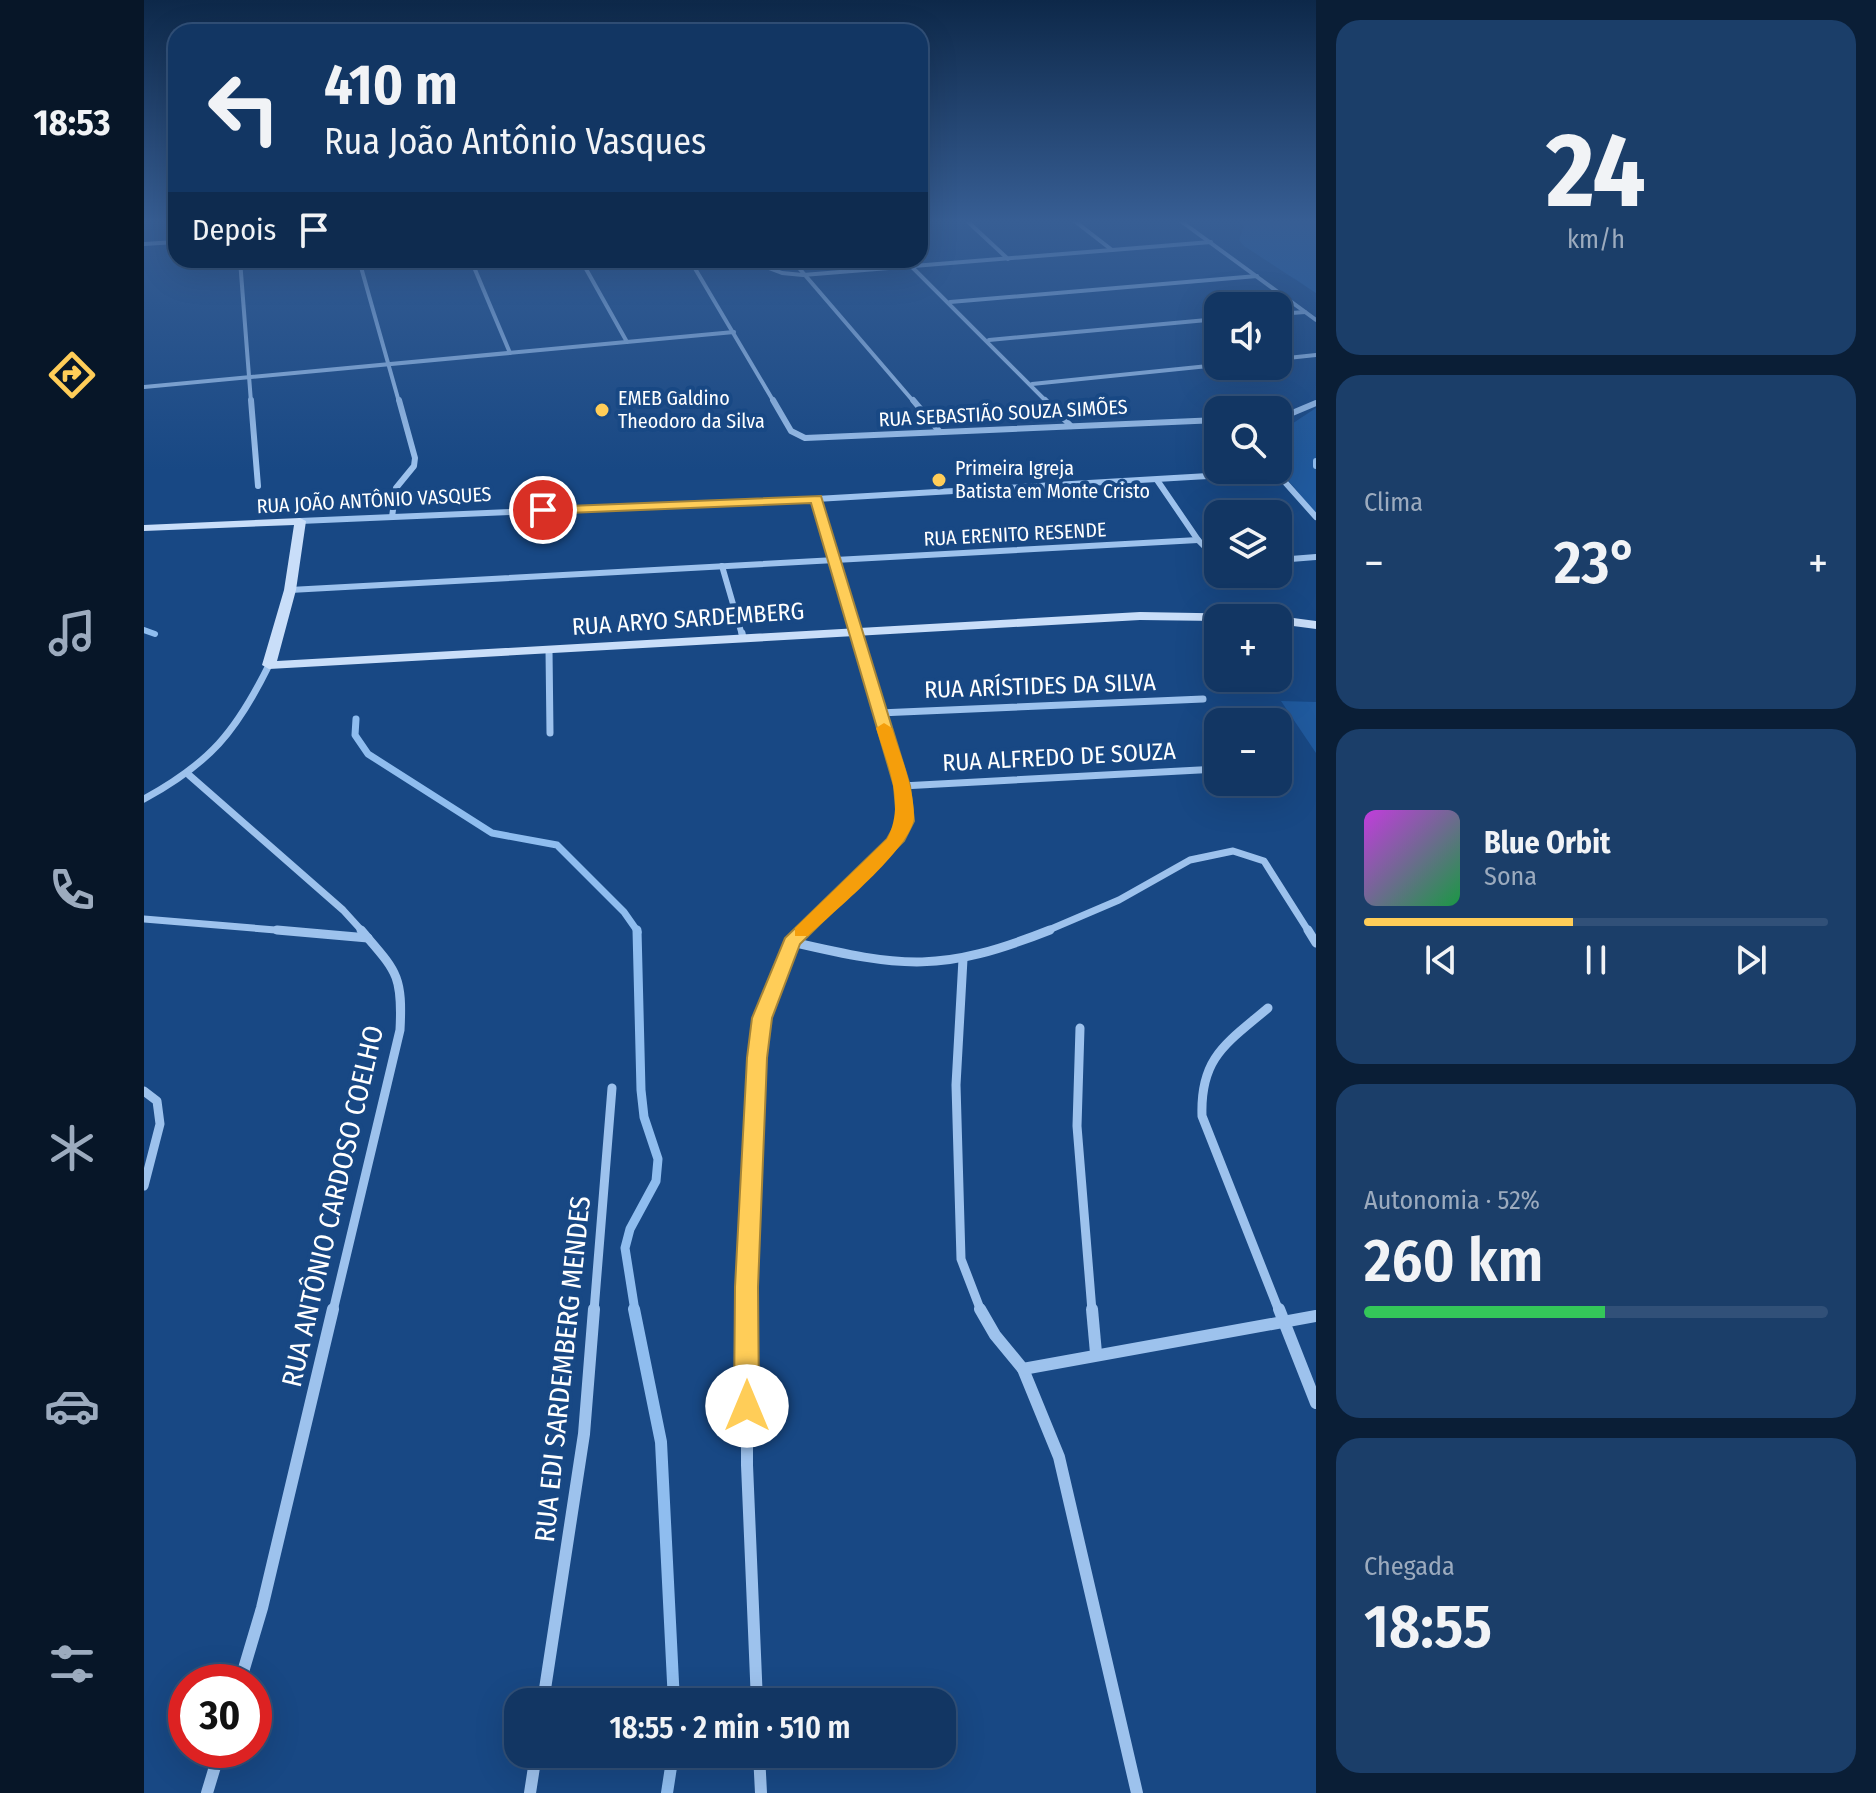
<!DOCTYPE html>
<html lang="pt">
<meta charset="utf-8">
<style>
:root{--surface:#123663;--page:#1b3e69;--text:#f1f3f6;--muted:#9cabbe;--line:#315078;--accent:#ffcd58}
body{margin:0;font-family:"Fira Sans Condensed",sans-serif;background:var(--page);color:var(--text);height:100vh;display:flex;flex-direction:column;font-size:30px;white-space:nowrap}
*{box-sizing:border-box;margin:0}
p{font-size:26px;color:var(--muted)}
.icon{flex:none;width:44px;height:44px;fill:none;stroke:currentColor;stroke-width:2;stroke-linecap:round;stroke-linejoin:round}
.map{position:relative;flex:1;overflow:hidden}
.details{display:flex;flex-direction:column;gap:20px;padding:20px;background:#0a1e36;width:560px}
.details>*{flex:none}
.banner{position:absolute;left:24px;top:24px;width:760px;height:244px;border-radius:24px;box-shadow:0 8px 32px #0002,0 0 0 2px var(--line);background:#123663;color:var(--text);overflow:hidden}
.tools{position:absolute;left:1060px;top:292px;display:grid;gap:16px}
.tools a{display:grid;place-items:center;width:88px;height:88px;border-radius:16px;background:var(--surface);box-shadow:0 8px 32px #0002,0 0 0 2px var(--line);font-size:40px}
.speed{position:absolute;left:24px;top:1664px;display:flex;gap:16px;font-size:40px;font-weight:700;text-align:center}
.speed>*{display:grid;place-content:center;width:104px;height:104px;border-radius:50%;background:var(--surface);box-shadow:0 8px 32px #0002,0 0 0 2px var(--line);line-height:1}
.speed .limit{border:12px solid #d22;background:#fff;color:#111}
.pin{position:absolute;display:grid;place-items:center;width:68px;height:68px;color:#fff;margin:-34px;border:4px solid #fff;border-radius:50%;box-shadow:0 2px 8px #0007}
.me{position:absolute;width:88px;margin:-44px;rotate:0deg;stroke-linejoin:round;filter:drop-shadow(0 0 6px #0008)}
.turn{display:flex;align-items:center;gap:28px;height:168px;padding:0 24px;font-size:36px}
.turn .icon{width:104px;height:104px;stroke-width:2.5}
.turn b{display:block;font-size:56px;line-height:68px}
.then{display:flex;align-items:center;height:76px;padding:0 24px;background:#0003;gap:16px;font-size:30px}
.big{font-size:60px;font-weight:600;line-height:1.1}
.details .widget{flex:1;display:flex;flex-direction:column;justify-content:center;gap:12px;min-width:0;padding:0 28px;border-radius:24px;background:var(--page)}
.details .dial{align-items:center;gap:0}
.dial b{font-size:104px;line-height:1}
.song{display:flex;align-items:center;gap:24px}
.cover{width:96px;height:96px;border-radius:12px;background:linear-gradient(135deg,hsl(290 70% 55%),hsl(140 70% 35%))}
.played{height:8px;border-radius:4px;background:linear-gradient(90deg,var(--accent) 45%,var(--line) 45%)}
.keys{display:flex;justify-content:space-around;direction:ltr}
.heat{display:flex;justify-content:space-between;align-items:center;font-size:44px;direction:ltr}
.charge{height:12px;border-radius:6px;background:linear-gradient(90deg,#34c759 52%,var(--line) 0)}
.trip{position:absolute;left:360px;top:1688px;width:452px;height:80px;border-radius:24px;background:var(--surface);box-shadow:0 8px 32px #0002,0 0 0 2px var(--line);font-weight:600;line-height:80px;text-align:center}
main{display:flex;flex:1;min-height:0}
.dock{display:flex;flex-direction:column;width:144px;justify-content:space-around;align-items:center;background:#071628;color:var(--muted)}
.dock .icon{width:56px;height:56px}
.dock .selected{color:var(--accent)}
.dock b{font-size:36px;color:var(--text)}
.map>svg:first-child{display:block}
.green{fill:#205a9e}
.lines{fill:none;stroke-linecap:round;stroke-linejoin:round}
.stream-far4{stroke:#8fbdef;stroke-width:4}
.stream-far3{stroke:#8fbdef;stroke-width:6}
.stream-far2{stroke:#8fbdef;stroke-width:7}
.stream-far1{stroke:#8fbdef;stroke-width:9}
.stream{stroke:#8fbdef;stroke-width:12}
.street-far4{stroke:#9dc2ed;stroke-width:4}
.street-far3{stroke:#9dc2ed;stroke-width:6}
.street-far2{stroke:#9dc2ed;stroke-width:7}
.street-far1{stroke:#9dc2ed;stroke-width:9}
.street{stroke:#9dc2ed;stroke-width:12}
.secondary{fill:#c9def9;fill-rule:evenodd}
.route{fill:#ffcd58;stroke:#a68539;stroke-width:2}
.slow{fill:#f59e0b}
.poi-dot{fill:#ffcd58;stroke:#184884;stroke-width:3}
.labels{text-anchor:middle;stroke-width:8;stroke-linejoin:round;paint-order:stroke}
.far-poi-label{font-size:20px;fill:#fff;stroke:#184884;text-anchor:start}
.far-street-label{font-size:20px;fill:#fff;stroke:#184884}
.street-label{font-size:24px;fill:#fff;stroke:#184884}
.near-street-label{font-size:28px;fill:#fff;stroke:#184884}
</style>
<main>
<nav class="dock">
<b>18:53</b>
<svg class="icon selected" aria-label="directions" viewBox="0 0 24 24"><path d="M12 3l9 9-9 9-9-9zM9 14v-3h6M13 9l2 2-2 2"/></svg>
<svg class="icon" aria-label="music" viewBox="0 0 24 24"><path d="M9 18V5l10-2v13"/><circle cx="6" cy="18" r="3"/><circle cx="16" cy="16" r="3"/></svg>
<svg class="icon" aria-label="phone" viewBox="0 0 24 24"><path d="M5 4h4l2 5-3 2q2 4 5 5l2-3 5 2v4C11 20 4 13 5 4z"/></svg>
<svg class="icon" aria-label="climate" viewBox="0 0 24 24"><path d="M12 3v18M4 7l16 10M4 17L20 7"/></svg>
<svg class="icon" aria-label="car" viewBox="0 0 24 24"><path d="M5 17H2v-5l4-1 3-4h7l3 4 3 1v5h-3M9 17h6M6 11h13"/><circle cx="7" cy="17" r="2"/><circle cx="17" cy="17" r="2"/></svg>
<svg class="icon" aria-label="filters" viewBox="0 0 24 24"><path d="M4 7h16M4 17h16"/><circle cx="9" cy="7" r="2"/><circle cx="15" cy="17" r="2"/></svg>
</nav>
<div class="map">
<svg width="1172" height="1793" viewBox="0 0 1172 1793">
<rect width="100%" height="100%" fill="#184884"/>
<g class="green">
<polygon points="1094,219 1172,219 1172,293 1100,246 1095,240 1100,226"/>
<polygon points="1172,408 1172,514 1134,468 1134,433"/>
<polygon points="1137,701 1172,702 1172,753"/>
</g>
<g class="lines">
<polyline class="stream-far4" points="1169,219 1172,220"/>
<g class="stream-far3">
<polyline points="1172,461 1172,466"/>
<polyline points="0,630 11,634"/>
</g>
<polyline class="stream-far2" points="212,719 211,735 224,754 348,833 413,845 480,912 494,932"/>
<polyline class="stream-far1" points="491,1311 481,1248 486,1229 512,1181 514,1159 500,1117 497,1090 493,930"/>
<g class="stream">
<polyline points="490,1309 517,1442 530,1702"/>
<polyline points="523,1793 529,1754"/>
</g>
<g class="street-far4">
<polyline points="821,219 864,259"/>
<polyline points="928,219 968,250"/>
<polyline points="1034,219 1172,320"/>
<polyline points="0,244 32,242"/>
<polyline points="96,260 107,402"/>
<polyline points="215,260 255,402"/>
<polyline points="327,260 366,353"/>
<polyline points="437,260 483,342"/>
<polyline points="546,260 630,402"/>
<polyline points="604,260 638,273 659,275 1067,242"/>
<polyline points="648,260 770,402"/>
<polyline points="761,260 903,402"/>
<polyline points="806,302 1113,276"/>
<polyline points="1134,314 1161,312"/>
<polyline points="845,340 1074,319"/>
<polyline points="1134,359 1172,355"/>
<polyline points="888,384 1074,365"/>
<polyline points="0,387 590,332"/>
</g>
<g class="street-far3">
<polyline points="107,400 114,486"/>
<polyline points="629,400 647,431 661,438 1074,420"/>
<polyline points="769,400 795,431"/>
<polyline points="901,400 927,426"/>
<polyline points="1134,419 1172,403"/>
<polyline points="1131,471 1172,517"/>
<polyline points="1013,480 1054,540 1074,560"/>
<polyline points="672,499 713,635"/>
<polyline points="248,517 252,488 270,466 271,458 255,400"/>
<polyline points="156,521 672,499 1132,472"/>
<polyline points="1134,560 1172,557"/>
<polyline points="578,566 598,635"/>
<polyline points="146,590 1054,540"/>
</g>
<g class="street-far2">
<polyline points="598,633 599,638"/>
<polyline points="405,650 406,733"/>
<polyline points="735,713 1059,699"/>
<polyline points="45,775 199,910 219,932"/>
<polyline points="758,786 1074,769"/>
<path d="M0,799C66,763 92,732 125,665"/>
<polyline points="0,919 156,932"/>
<path d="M658,932C685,906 746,857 760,825C770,801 722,665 712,633"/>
<polyline points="900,932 975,900 1046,860 1089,851 1120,861 1165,932"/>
</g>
<g class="street-far1">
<polyline points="133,930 224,938"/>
<polyline points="1164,930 1172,943"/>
<path d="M648,942C760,968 797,973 906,930"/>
<polyline points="819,959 812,1085 817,1259 837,1311"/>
<path d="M1124,1008C1083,1043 1056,1057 1058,1116L1135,1311"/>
<polyline points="936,1028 933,1126 948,1311"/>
<polyline points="0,1091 13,1101 16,1124 0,1186"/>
<path d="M189,1311L256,1030C259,974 252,971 217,930"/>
<polyline points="450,1311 468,1088"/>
<path d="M603,1311L613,1058C618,1017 629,960 660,930"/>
</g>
<g class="street">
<polyline points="603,1309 603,1465 613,1702"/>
<polyline points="836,1309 851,1335 879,1369 915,1457 993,1793"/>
<polyline points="948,1309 952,1353"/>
<polyline points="1135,1309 1172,1403"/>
<polyline points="879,1369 1172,1316"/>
<polyline points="96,1682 118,1608 189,1309"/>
<polyline points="399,1702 440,1434 450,1309"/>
<polyline points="615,1754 617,1793"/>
<polyline points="63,1793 76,1750"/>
<polyline points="386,1793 392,1754"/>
</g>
<g class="secondary">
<polygon points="156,518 162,521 152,590 133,661 996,612 1109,614 1115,618 1074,618 1074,621 996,620 125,669 118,665 140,590 150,525 0,531 0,525"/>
<polygon points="1134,616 1172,621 1172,629 1134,624 1134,618 1129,618"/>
</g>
</g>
<linearGradient id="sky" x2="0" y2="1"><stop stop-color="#0d2849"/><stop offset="0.47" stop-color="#375e94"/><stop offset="1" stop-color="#375e94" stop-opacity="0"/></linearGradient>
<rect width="1172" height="470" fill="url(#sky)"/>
<polygon class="route" points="677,496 766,786 770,821 760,841 656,944 628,1018 623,1058 614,1287 615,1406 612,1414 603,1417 594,1414 590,1406 591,1287 603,1058 608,1018 641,938 743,839 753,821 750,786 667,503 399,514 393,510 399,507"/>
<path class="slow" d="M740,723L748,728C757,757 770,787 770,817C769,847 687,914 664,936H651V928L743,839C762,803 743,764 732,728Z"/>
<g class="poi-dot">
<circle cx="458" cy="410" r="8"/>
<circle cx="795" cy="480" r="8"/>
</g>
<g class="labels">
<g class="far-poi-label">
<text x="474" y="405">EMEB Galdino<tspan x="474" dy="23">Theodoro da Silva</tspan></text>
<text x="811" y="475">Primeira Igreja<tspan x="811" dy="23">Batista em Monte Cristo</tspan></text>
</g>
<g class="far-street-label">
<text transform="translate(859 413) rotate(-3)" y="7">RUA SEBASTIÃO SOUZA SIMÕES</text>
<text transform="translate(230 500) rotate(-3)" y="7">RUA JOÃO ANTÔNIO VASQUES</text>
<text transform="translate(871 534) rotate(-3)" y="7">RUA ERENITO RESENDE</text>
</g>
<g class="street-label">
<text transform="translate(544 619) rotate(-4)" y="8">RUA ARYO SARDEMBERG</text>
<text transform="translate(896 686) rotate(-2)" y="8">RUA ARÍSTIDES DA SILVA</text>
<text transform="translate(915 757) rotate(-3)" y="8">RUA ALFREDO DE SOUZA</text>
</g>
<g class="near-street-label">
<text transform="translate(188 1206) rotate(-77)" y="10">RUA ANTÔNIO CARDOSO COELHO</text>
<text transform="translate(418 1369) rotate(-84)" y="10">RUA EDI SARDEMBERG MENDES</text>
</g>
</g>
</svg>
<div class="tools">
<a><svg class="icon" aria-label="sound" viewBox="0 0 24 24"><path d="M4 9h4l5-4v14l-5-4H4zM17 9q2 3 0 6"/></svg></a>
<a><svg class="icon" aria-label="search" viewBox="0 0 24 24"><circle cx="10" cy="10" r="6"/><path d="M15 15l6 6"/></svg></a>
<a><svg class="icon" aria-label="layers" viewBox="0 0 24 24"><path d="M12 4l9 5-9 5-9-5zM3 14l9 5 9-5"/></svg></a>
<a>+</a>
<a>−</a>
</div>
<div class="speed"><div class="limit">30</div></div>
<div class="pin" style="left:399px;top:510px;background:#d93025"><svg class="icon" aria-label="arrive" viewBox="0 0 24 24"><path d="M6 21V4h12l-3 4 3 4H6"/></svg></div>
<svg class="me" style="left:603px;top:1406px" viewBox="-20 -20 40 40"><circle r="19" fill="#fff"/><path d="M0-13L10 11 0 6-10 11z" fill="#ffcd58"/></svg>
<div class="trip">18:55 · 2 min · 510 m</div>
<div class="banner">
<div class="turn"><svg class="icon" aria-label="left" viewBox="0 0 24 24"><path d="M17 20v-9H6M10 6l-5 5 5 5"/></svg><div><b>410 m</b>Rua João Antônio Vasques</div></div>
<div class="then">Depois<svg class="icon" aria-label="arrive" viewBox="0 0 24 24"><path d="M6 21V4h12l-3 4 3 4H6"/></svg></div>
</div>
</div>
<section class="details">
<div class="widget dial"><b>24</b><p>km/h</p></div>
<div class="widget"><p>Clima</p>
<div class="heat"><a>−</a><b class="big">23°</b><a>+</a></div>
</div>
<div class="widget">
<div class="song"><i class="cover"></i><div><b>Blue Orbit</b><p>Sona</p></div></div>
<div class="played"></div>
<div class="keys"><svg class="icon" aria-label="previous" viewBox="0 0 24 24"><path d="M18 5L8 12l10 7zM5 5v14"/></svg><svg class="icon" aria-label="pause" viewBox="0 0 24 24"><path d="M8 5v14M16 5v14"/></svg><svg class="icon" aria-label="next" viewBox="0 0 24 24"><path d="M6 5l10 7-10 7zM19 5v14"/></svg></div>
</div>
<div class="widget"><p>Autonomia · 52%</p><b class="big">260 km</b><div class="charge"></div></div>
<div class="widget"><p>Chegada</p><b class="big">18:55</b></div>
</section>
</main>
